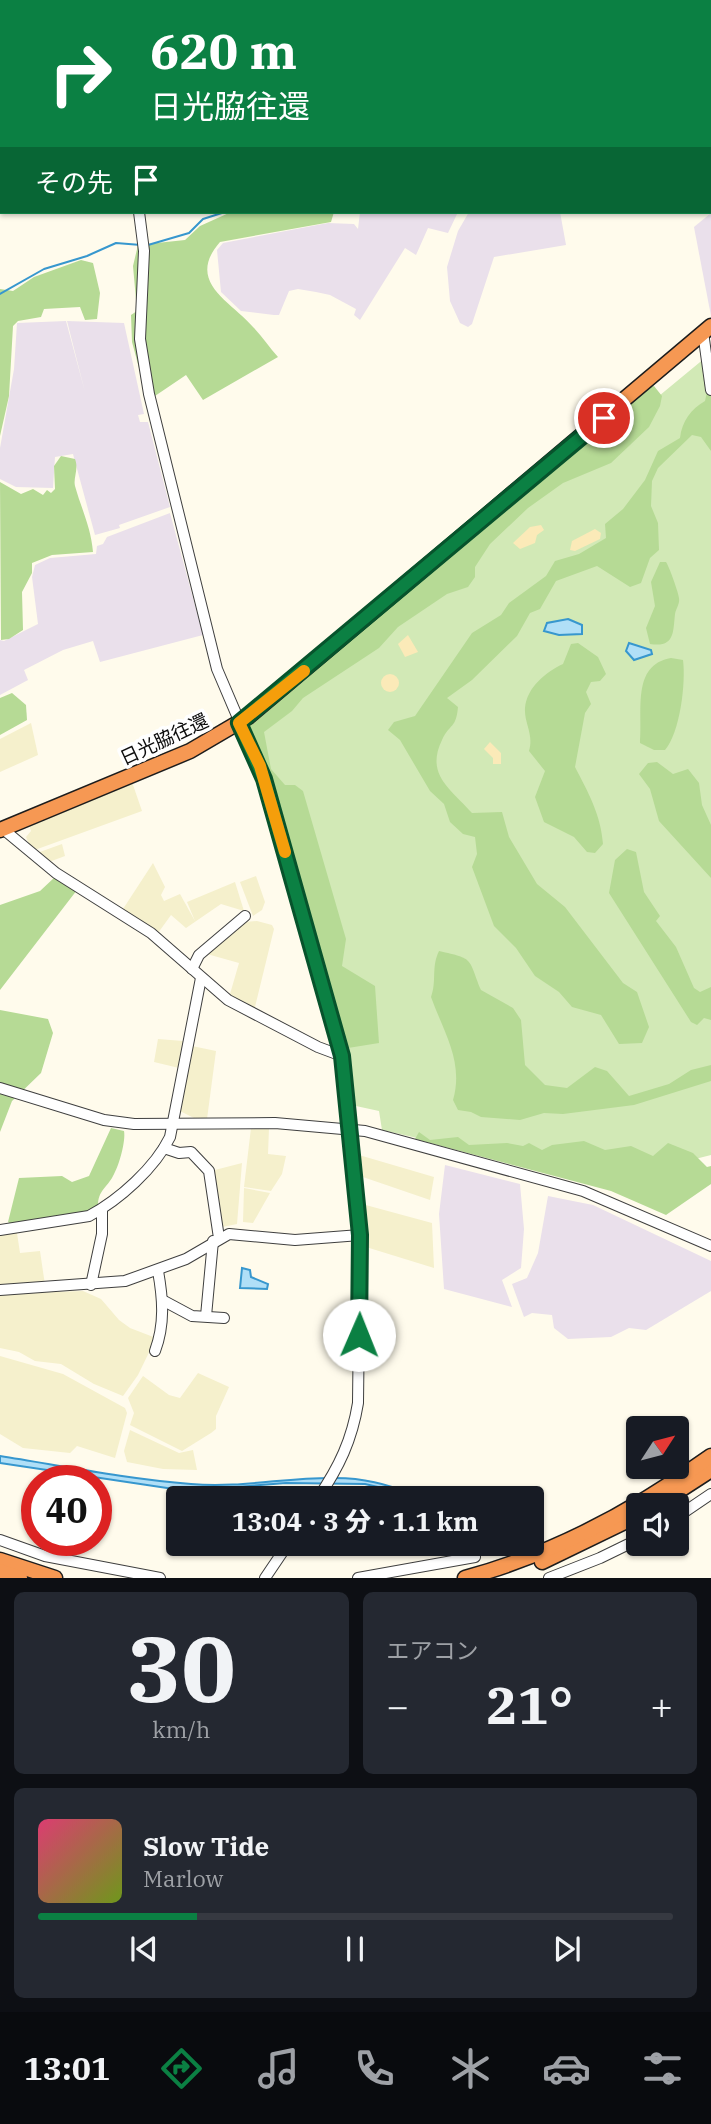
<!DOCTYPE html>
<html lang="ja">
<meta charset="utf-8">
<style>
:root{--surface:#171b24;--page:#242831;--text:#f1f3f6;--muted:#9ea1a6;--line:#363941;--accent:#0b8043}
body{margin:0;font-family:"IBM Plex Serif","Noto Sans JP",serif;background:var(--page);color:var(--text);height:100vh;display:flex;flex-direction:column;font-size:26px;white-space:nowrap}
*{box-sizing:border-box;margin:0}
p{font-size:23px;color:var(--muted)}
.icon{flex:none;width:38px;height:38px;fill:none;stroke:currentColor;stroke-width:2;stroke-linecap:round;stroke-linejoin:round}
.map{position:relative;height:1578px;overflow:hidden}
.side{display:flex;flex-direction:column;gap:14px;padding:14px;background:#0d0f14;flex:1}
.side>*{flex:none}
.hud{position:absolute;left:0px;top:0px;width:712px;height:214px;box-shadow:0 2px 5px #0004;background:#0b8043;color:#fff;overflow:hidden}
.needle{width:46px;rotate:54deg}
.fabs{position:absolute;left:626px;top:1416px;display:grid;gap:14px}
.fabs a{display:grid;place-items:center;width:63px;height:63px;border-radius:7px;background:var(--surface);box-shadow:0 2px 5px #0004;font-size:35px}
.speed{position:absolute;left:21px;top:1465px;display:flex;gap:14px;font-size:35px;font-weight:700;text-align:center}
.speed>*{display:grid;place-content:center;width:91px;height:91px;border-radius:50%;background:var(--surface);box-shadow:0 2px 5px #0004;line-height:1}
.speed .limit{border:10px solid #d22;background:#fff;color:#111}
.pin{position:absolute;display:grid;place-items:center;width:60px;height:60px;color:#fff;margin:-30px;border:4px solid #fff;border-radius:50%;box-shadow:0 2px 7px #0007}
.me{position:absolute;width:77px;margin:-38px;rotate:1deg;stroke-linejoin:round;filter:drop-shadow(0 0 5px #0008)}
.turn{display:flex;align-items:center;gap:24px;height:147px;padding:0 35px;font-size:32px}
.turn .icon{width:91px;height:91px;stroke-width:2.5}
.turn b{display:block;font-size:49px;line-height:60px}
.then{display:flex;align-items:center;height:66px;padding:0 35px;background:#0003;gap:14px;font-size:26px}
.big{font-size:52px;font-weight:800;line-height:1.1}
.side .card{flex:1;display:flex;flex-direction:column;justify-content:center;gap:10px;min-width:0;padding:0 24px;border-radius:10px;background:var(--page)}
.side .dial{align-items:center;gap:0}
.dial b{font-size:91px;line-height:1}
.song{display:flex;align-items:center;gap:21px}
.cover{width:84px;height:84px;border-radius:10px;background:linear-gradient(135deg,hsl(340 70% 55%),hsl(80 70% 35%))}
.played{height:7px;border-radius:4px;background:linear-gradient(90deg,var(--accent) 25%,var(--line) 25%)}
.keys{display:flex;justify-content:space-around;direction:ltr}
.heat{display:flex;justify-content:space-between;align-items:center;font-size:38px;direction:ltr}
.side .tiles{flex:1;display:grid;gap:14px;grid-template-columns:1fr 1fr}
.card:last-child{grid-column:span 2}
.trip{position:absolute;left:166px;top:1486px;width:378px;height:70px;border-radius:7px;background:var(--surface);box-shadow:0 2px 5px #0004;font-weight:800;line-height:70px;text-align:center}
.dock{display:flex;height:112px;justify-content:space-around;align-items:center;background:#090b0e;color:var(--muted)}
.dock .icon{width:49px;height:49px}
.dock .selected{color:var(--accent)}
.dock b{font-size:32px;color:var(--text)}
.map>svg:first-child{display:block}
.industrial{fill:#eae0eb}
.farmland{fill:#f5f0cc}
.green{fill:#d2e9b6}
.forest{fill:#b6da95}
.sand{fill:#fbeab8}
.water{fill:#b0dff7;stroke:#3797ce;stroke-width:2}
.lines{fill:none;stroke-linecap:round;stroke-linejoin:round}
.stream{stroke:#3797ce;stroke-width:2}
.minor-casing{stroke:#3f3f3f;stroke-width:12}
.highway-casing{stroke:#1d1d1d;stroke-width:17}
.minor{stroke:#fff;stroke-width:10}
.highway{stroke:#f69853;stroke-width:14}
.route-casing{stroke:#07532c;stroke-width:18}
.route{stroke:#0b8043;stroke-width:12}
.slow{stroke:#f59e0b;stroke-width:12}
.labels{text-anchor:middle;stroke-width:7;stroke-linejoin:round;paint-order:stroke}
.street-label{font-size:19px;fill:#0c0c0c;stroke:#fff}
</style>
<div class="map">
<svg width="711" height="1578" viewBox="0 0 711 1578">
<rect width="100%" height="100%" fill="#fffbec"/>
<g class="industrial">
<polygon points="360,212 458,212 448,233 428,228 416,255 405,248 360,320 354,315 356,309 330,295 316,292 298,289 289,291 279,315 274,315 241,311 221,292 217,250 223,243 328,223 354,224 358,229"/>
<polygon points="469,212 560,212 566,245 494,257 472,324 468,327 460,323 450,301 447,267 458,231"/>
<polygon points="711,213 711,316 694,227"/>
<polygon points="66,321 85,392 67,321 124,323 144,414 138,415 140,422 148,422 170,507 119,525 120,528 95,535 73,454 55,457 53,488 16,487 0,479 0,448 14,369 17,323"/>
<polygon points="170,513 203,635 100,662 93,641 63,650 24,670 28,680 0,695 0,640 4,641 38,624 32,577 35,565 50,558 96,554 97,546 103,544 107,537"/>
<polygon points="445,1165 520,1184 524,1229 521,1268 502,1280 512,1307 444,1289 439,1214"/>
<polygon points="548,1196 593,1205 711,1261 711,1291 646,1330 629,1328 611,1337 568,1339 554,1328 552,1315 532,1313 524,1317 512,1284 527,1278 538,1253"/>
</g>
<g class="farmland">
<polygon points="31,723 38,755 0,772 0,739"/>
<polygon points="132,782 142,811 32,851 26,837 31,831 29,825"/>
<polygon points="62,844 65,856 49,862 37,853"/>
<polygon points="153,863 165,887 161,895 164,901 180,894 195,921 187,902 235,882 244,911 221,904 186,928 171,915 158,933 123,909"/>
<polygon points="256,876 265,902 262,910 253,916 240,882"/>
<polygon points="257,921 272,925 274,929 254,1011 230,994 239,963 207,954 245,922"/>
<polygon points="158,1039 183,1041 179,1068 154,1062"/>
<polygon points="192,1046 216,1051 207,1119 194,1118 180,1111"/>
<polygon points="251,1128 269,1128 268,1154 286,1156 282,1174 271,1191 244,1187"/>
<polygon points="359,1155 434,1177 430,1200 360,1176"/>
<polygon points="242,1163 237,1224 222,1227 211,1171"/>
<polygon points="244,1188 270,1193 253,1223 243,1222"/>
<polygon points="362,1204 432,1223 434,1268 366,1247"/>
<polygon points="17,1233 20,1253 40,1251 45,1285 0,1286 0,1234"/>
<polygon points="83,1291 101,1299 119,1320 130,1328 156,1338 138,1375 123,1396 94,1384 61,1364 35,1361 19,1352 0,1348 0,1294"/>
<polygon points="0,1356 63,1374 125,1408 127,1413 115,1458 77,1446 70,1453 23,1448 0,1434"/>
<polygon points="198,1373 229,1387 216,1416 216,1429 211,1433 182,1451 130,1425 134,1413 128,1398 143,1376 169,1395 180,1398"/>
<polygon points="130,1430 179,1453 193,1450 197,1470 163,1469 127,1462 124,1451"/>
</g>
<polygon class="green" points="711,353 711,1155 608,1181 382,1130 379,1111 356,1106 257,728"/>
<g class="forest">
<path d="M231,212H334L331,222L220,242C185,282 231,301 253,327C262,336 269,347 278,357L203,400L186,375L152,398L146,394L132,342L131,315L137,311L133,266L138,245L185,240L200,226Z"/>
<polygon points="81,260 93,263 100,293 97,319 85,320 80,307 44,309 41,317 18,321 13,326 9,396 0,436 0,289 13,291 34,277"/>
<path d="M711,373V451L701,437L692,435L658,468L652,481L651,506L658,523L659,550L650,558L641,583L630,587L597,566L556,581L540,609L530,613L517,636L472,680L447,698L458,707C456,729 450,723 442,740C425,775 451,789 472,813L502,812L509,837L537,884L565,907L623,983L637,992L649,1027L642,1043L619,1044L601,1015L572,1007L559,992L535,976L516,948L494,926L472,867L477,854L475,837L463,834L450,822L444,804L430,791L400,740L388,730L394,722L415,716L472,633L501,615L509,603L546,576L555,561L579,554L606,538L605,524L623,509L645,480L658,451L680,438C682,421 691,409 705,401Z"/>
<polygon points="654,386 662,396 660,406 649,427 611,463 563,483 528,508 490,544 475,567 475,577 468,587 447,594 398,627 379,648 303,698 292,711 264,732 271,769 285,785 295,785 303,791 346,939 342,966 375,986 379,1043 348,1048 264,762 253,744 248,725 277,698 299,685 444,558 457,551 608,425 644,389"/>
<path d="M61,456L75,459C79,469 73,478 75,486C81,508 91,527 93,552L52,555L32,563V573L22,592L23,630L9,639L1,640L0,482L21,494L33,489L43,495L47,490L51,493L55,489L54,466Z"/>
<path d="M660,562H666C669,566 679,594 679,598C680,604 676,608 675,614C673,632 675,648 650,644L646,628L655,606L651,582Z"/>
<path d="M578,643L598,657L606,674L600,681L591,682L586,692L591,704L585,713L575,767C588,792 601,815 603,844L595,853L587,852L574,837L544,822L535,797L545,771L529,751C534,734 524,723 525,708C527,687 546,672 563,664L571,644Z"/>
<path d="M671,658L683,660C686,683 680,733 665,750H654L640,743C643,711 631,665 671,658Z"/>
<polygon points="12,693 26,705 27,720 0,735 0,698"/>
<polygon points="657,762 673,774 688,769 699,783 702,805 711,825 711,878 659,821 650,789 639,774 648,763"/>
<polygon points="627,849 636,852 644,892 660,916 656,921 676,947 694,988 700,992 711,987 711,1020 704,1018 697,1025 691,1022 609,893 615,860"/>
<polygon points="55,877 77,890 0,990 0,905 40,891"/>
<path d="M439,951C475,959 468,958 481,990L513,1008L521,1020L525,1065L545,1085L567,1088L595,1067L607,1071L629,1096L669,1084L691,1070L711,1065V1081L634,1105L563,1114L544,1113L520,1120L481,1117L471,1112L458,1110L453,1100C464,1062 444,1033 431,997C437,981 431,967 439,951Z"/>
<polygon points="0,1010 48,1019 53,1033 41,1073 12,1101 0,1132"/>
<path d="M111,1128L124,1131C126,1141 119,1166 113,1176C107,1188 98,1190 98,1206L89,1212L15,1227L8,1222L19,1178L62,1176L72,1182L89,1176Z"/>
<polygon points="419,1132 430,1140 458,1137 469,1145 507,1143 523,1146 529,1143 542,1150 552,1145 584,1141 605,1150 631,1146 653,1156 668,1143 693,1153 707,1167 711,1166 711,1184 666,1215 611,1191 415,1139"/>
</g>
<g class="sand">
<polygon points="541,525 544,530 537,535 535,543 520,549 513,543 530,527"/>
<polygon points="595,529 601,533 600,539 575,551 570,550 572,541"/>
<polygon points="408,635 418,652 405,657 398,644"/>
<circle cx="390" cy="683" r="9"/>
<polygon points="490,742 501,753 501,764 493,764 493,758 484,749"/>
</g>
<g class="water">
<polygon points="568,619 582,625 582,634 559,635 544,631 547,623"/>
<polygon points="629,643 651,650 652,654 634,660 626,651"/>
<polygon points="242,1268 250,1270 251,1277 268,1284 267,1289 240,1288"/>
<path d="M0,1456C63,1466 127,1479 191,1484C270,1491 342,1458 418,1498H408L395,1491L365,1484L286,1483L187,1491L0,1463Z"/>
</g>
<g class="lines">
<g class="stream">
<polyline points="650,2 655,0"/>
<polyline points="710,99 711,99"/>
<polyline points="148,245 189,233 203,219 225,212"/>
<polyline points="0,294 44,269 87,256 116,243 141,245"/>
</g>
<g class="minor-casing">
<g id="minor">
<polyline points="172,0 174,2"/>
<polyline points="233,0 233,2"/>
<polyline points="293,0 293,2"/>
<polyline points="429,0 429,2"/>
<polyline points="207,2 209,0"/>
<polyline points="369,2 392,0"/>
<polyline points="573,2 573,0"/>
<polyline points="710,48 711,48"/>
<polyline points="0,173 2,172"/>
<path d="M139,212L144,251L140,339L149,394L217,669L264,779L342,1056L360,1235L358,1403C352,1440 339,1467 318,1498"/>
<polyline points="703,332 711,390"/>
<polyline points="3,829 56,873 151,933 228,1000 318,1047 342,1056"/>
<polyline points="192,969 199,955 245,916"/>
<polyline points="0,1088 104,1120 134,1124 275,1123 365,1131 583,1191 711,1246"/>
<polyline points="164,1148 179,1153 191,1152 209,1171 219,1238"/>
<path d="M0,1230L89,1216C119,1200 155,1168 170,1137L201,978"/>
<polyline points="91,1285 102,1234 102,1209"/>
<polyline points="0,1290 125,1281 186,1259 229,1234 295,1240 360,1235"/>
<polyline points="164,1301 192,1316 224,1318"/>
<polyline points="206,1316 213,1241"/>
<path d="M155,1351C165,1324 163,1299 158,1271"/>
<polyline points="677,1517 711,1494"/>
<polyline points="0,1540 45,1556 160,1578"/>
<polyline points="265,1578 288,1544"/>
<polyline points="358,1578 475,1557"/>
<polyline points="549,1578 600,1558 639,1539"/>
</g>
</g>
<g class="highway-casing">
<g id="highway">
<polyline points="0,830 190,751 248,717 711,326"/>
<polyline points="657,1505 711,1470"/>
<polyline points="0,1560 55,1578"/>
<polyline points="542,1562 639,1515"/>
<polyline points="0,1571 20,1578"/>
<path d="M465,1578C554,1554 637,1509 711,1456"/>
</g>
</g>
<use href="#minor" class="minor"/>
<use href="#highway" class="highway"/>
</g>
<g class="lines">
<g class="route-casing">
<polyline id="route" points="359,1335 360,1235 342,1056 264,779 239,723 604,418"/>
</g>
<use href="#route" class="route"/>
<polyline class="slow" points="285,852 260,766 239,723 304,671"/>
</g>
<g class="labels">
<g class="street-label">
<text transform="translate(164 739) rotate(-25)" y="7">日光脇往還</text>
</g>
</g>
</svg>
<div class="fabs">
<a><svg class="needle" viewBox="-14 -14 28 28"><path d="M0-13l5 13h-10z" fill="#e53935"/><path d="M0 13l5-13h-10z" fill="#9ea1a6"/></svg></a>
<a><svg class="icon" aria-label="sound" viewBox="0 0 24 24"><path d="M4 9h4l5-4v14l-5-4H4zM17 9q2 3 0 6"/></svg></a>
</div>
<div class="speed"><div class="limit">40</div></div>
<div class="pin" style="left:604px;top:418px;background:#d93025"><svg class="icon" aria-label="arrive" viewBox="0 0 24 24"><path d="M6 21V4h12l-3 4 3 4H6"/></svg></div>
<svg class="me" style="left:359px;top:1335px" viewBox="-20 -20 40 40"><circle r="19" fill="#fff"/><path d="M0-13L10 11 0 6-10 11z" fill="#0b8043"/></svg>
<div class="trip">13:04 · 3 分 · 1.1 km</div>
<div class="hud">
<div class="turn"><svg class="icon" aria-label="right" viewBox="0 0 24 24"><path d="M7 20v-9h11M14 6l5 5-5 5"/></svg><div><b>620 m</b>日光脇往還</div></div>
<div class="then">その先<svg class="icon" aria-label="arrive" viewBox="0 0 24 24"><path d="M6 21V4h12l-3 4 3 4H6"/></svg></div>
</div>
</div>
<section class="side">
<div class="tiles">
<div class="card dial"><b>30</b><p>km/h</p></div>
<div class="card"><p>エアコン</p>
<div class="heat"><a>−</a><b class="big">21°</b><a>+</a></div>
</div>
<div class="card">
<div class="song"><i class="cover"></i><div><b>Slow Tide</b><p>Marlow</p></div></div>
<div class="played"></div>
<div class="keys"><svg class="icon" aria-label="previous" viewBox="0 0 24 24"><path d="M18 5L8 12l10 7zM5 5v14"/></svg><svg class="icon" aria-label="pause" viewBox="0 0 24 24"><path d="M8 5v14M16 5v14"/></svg><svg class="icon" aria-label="next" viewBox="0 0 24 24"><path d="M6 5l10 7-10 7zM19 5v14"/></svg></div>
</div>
</div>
</section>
<nav class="dock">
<b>13:01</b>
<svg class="icon selected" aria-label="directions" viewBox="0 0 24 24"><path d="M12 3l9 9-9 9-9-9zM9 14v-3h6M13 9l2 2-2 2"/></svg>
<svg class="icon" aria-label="music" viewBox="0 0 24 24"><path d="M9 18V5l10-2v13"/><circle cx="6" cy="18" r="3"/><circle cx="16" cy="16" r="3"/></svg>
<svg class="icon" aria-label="phone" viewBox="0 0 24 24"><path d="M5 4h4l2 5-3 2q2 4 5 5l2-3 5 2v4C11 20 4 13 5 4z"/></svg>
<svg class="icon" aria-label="climate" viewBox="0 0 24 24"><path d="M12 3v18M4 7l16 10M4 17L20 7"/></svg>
<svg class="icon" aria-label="car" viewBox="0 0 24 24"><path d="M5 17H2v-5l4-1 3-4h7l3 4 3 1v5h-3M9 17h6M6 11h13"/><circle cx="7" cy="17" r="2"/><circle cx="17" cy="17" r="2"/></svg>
<svg class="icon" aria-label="filters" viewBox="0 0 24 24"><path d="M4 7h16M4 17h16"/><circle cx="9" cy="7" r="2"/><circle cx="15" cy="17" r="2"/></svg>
</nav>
